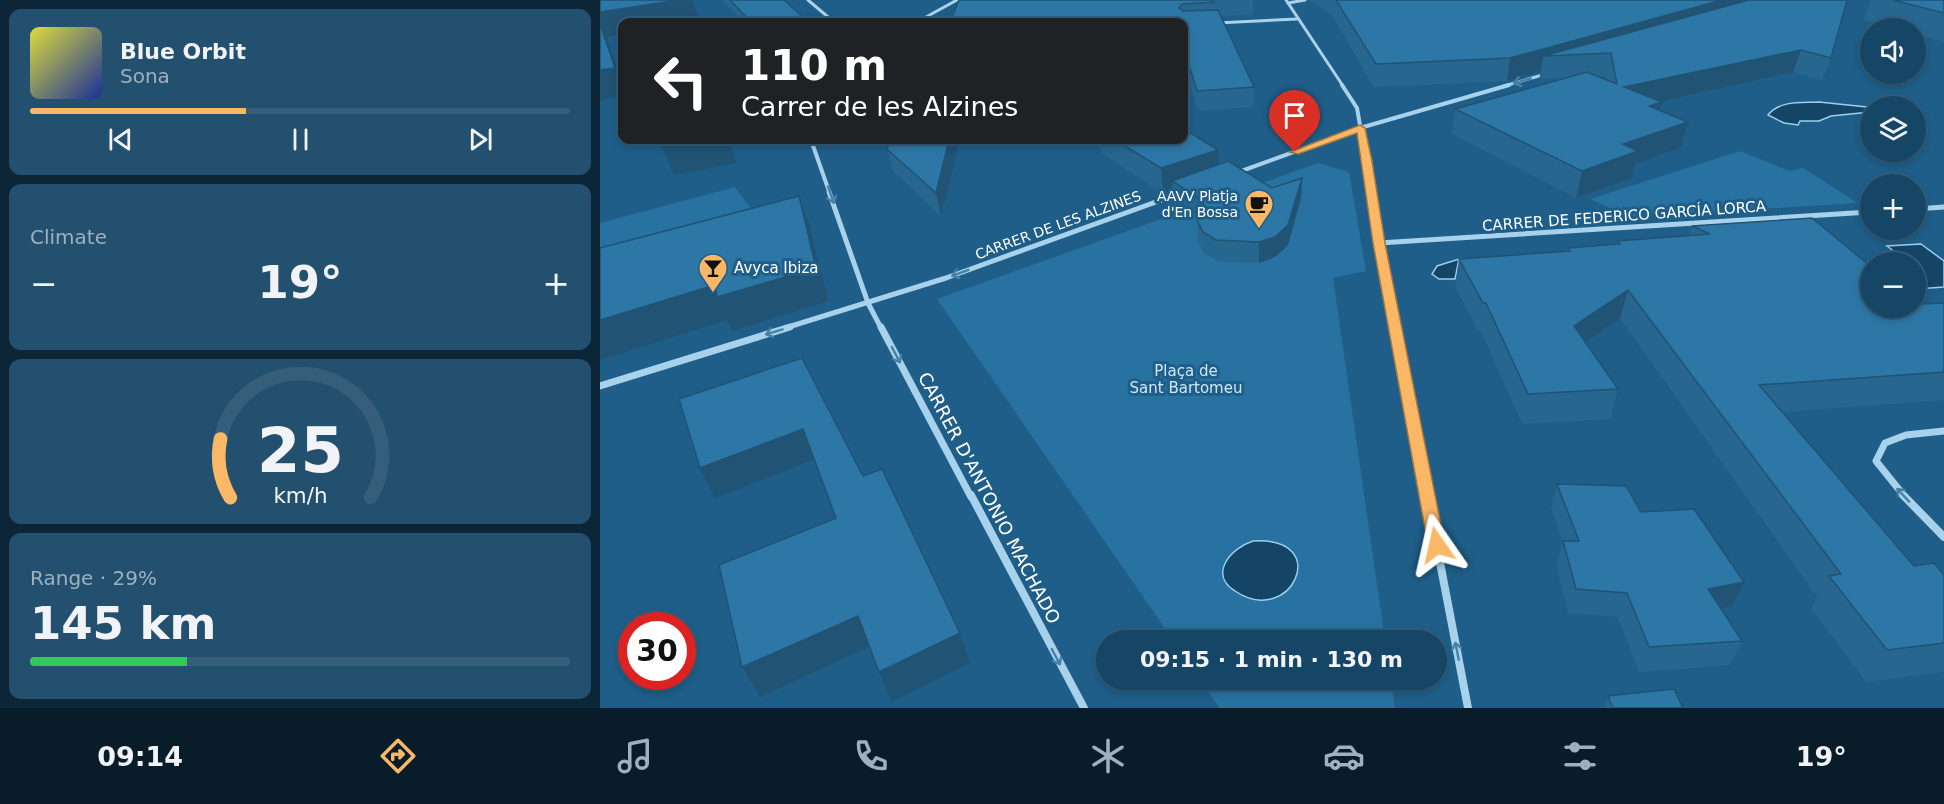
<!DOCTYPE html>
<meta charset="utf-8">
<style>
:root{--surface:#164666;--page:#23506f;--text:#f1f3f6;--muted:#9eb1bf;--line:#355e7a;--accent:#fab766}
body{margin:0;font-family:"DejaVu Sans",sans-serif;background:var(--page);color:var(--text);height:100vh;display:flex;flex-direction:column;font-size:22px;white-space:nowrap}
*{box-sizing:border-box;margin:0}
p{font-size:20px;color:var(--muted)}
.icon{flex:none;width:33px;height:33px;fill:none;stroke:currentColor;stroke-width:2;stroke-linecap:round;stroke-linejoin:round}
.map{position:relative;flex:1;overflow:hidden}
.panel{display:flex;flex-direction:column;gap:9px;padding:9px;background:#0c2638;width:600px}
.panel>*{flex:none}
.hud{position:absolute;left:18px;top:18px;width:570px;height:126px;border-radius:12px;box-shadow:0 3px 9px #0003,0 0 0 2px var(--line);background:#202124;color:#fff;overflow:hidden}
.fabs{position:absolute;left:1260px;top:18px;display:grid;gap:12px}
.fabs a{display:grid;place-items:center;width:66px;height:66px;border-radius:50%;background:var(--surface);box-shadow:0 3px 9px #0003,0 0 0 2px var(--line);font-size:30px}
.speed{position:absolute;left:18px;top:612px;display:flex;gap:12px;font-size:30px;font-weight:700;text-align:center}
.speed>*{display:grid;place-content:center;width:78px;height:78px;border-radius:50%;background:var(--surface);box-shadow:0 3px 9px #0003,0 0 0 2px var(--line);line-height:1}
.speed .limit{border:9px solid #d22;background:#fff;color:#111}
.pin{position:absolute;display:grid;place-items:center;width:51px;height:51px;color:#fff;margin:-62px -26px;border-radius:50% 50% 50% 0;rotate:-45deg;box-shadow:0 0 6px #0007}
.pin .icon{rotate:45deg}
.me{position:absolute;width:66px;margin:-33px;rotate:349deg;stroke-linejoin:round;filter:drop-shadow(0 0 4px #0008)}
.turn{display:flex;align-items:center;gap:21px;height:126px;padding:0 24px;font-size:27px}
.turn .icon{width:78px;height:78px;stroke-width:2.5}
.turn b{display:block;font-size:42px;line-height:51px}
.big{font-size:45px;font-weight:600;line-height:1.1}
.panel .card{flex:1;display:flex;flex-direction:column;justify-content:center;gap:9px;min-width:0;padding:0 21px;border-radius:12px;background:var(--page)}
.panel .dial{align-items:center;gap:0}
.dial svg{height:156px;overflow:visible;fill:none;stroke:var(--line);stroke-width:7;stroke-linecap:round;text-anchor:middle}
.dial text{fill:var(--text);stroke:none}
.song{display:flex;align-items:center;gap:18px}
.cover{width:72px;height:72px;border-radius:9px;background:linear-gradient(135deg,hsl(60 70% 55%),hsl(230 70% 35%))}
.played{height:6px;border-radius:3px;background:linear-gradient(90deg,var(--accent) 40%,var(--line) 40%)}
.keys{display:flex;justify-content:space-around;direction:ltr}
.heat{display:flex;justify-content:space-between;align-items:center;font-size:33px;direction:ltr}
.charge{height:9px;border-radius:4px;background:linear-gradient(90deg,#34c759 29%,var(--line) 0)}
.trip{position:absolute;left:496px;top:630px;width:351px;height:60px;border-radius:30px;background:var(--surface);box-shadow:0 3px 9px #0003,0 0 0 2px var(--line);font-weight:600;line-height:60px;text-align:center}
.menu{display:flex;height:96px;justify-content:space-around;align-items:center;background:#091c29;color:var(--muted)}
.menu .icon{width:42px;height:42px}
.menu .on{color:var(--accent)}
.menu b{font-size:27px;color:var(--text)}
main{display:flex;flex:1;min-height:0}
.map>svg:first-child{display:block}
.green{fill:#2772a1}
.water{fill:#144567;stroke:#9bcfed;stroke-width:1.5}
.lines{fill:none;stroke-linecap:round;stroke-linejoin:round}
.street-far4{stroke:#a8d2eb;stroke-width:3}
.street-far3{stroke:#a8d2eb;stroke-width:4}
.street-far2{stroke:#a8d2eb;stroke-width:5}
.street-far1{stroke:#a8d2eb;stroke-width:7}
.street{stroke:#a8d2eb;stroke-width:8}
.wall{fill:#27668f;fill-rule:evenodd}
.shaded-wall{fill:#205374}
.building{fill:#2d77a6;stroke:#205374;stroke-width:1.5}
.oneway{stroke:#4781a6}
.route{fill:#fab766;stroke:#a27742;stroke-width:1.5}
.labels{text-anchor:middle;stroke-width:6;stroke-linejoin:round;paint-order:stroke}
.far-poi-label{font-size:14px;fill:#fff;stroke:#1e5e88;text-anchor:end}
.far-street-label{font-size:14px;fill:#fff;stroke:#1e5e88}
.street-label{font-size:15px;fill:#fff;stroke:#1e5e88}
.poi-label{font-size:15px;fill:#fff;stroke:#1e5e88;text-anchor:start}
.park-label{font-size:15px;fill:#cde8f8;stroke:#1e5e88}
.near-street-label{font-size:18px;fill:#fff;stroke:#1e5e88}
</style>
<main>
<section class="panel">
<div class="card">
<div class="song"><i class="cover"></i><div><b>Blue Orbit</b><p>Sona</p></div></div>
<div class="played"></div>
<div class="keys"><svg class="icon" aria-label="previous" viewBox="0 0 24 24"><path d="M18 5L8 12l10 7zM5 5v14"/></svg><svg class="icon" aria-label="pause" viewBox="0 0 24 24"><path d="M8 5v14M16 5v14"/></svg><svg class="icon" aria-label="next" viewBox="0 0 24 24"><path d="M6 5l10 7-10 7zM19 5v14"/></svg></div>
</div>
<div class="card"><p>Climate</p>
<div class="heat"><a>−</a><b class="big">19°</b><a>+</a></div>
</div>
<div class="card dial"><svg viewBox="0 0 100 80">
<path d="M14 69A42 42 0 1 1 86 69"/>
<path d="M14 69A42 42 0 0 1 9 39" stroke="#fab766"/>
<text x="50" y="56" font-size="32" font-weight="700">25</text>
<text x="50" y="72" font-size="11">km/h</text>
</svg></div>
<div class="card"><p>Range · 29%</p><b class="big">145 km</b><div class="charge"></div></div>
</section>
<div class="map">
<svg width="1344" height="708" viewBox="0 0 1344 708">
<rect width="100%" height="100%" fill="#1e5e88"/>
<g class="green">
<polygon points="1140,151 1189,171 1203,168 1258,203 1030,217 990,199"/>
<polygon points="718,163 749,172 766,271 733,278 785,640 573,640 337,299"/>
<polygon points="135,187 152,210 0,252 0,223"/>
<polygon points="600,680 791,680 795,708 620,708"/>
</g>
<g class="water">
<path d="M1219,102L1267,107L1270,112L1231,116L1219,121H1200L1198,125L1184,123L1168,115C1180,100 1201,103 1219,102Z"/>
<polygon points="1321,244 1344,261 1344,287 1316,289 1316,272 1320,272 1316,268 1316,262 1308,262 1287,246"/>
<polygon points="859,259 855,279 839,279 832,274 837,266"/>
<path d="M653,541C734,536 691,629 635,591C608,574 631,548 653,541Z"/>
</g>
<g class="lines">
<g class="street-far4">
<polyline points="208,0 234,22"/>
<polyline points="686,0 743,86"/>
<polyline points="688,3 705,0"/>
<polyline points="317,22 357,0"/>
<polyline points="617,23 697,19"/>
<polyline points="904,86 946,74"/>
</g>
<g class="street-far3">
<polyline points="742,85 757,108 772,194"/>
<polyline points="211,140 230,194"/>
<polyline points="636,173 760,128 909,85"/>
</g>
<g class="street-far2">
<polyline points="229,192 268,303 281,328"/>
<polyline points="772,192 795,328"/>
<polyline points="1316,209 1344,207"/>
<polyline points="779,243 1270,212"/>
<polyline points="185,328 346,278 578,194"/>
</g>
<g class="street-far1">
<polyline points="281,327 371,497"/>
<polyline points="795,327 828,497"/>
<polyline points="0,386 190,327"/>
<polyline points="1305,497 1276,461 1285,443 1306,435 1344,431"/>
</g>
<g class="street">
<polyline points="371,495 484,708"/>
<polyline points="827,495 868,708"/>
<polyline points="1303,495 1344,537"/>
</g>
</g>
<g class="wall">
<polygon points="122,0 184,0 208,22 143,22"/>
<polygon points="359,0 653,0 653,15 621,16 654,87 654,107 598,111 584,65 584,22"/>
<path d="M708,0H1247L1231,58L1222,81L1193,72L1061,102L1060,111L1081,147L1035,164L1032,178L976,198L852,134L855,109L967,78L939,79L941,71L907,81L774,87L731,14ZM1006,76L1007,80L998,77Z"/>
<polygon points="1271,0 1344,0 1344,42 1316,34 1316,28 1296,28 1264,20"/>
<polygon points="285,140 360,140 341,216 293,171 287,149 290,140 285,141"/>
<polygon points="500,140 584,140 619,164 672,188 702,178 701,198 688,245 675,257 659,263 617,261 604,253 598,241 597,220 598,217 573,201 573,191 563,194 501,153"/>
<polygon points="1092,226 1317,304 1344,303 1344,400 1183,412 1314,566 1344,575 1344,672 1266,682 1211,608 1217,597 1020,318 986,342 1018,389 1010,419 922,424 881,331 879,332 855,286 859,259 967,251 968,248 1016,245 1017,241 1089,236"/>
<polygon points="957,484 1041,512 1132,606 1121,609 1142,641 1130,665 1039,672 1018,617 968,613 956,565 963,542 951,508"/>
<polygon points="1008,696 1083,708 1004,708"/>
</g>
<g class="shaded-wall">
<polygon points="79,0 92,0 100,22 22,22 22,34 7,37 22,83 22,96 0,100 0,12"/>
<polygon points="1122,0 1187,0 943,56 941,71 907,81 910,58"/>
<polygon points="1201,50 1193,72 1019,111 1024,87"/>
<polygon points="1062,102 1056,127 1049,106"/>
<polygon points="1088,122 1081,147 1035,164 1032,178 976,198 982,171 1023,144"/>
<polygon points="79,140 129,140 136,163 74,175 60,143"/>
<polygon points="349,140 360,140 341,216 336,193"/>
<polygon points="618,150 619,175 572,181 573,191 563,194 561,168"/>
<polygon points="702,178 701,198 688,245 675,257 659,263 659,242"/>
<polygon points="199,196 210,227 228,301 132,331 127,320 0,360 0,320"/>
<polygon points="1028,290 1020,318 967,355 974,326"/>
<polygon points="203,429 215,459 115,498 100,468"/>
<polygon points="1144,582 1132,606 1097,614 1108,589"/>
<polygon points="258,616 271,646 160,697 142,667"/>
<polygon points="360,633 370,663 292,702 279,672"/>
</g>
<g class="building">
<polygon points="0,0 79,0 0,12"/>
<polygon points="130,0 184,0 208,22 151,22"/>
<polygon points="359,0 613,0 614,2 582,4 579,8 583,11 618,10 654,87 597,91 584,49 584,22 350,22"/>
<polygon points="736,0 1122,0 910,58 776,64"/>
<polygon points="1149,0 1247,0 1231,58 1201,50 1024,87 1062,102 1049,106 1088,122 1023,144 1038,151 982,171 855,109 987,72 1017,84 1011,53 943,56"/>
<polygon points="1293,0 1344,0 1344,13"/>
<polygon points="0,24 15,68 0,70"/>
<polygon points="584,129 618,150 561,168 515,140 584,140"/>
<polygon points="60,140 79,140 60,143"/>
<polygon points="291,140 349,140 336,193 287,149"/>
<polygon points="628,161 672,188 702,178 688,225 675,237 659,242 616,240 603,232 597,220 604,201 572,181"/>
<polygon points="199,196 216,268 117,297 115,285 0,320 0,248"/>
<polygon points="1212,218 1270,266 1270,308 1316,308 1316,303 1317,304 1344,303 1344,372 1159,385 1314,566 1334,563 1344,575 1344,643 1287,650 1229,576 1241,574 1028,290 974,326 1018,389 928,394 886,303 883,303 859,259 970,251 968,248 1020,244 1017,241 1110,234 1092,226"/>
<polygon points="202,358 263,476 282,469 360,633 279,672 258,616 142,667 119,565 236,518 203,429 100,468 79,399"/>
<polygon points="957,484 1026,486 1041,512 1094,509 1144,582 1108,589 1142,641 1049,647 1027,593 976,589 963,541 979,541"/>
<polygon points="1074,689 1083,708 1013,708 1008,696"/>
</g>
<defs><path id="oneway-shaft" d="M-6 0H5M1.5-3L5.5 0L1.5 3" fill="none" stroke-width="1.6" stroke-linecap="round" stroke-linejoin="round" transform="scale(1.5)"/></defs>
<g class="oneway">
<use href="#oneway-shaft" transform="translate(922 81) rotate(164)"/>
<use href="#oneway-shaft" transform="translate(231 195) rotate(71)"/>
<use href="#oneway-shaft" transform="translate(360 273) rotate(160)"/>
<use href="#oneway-shaft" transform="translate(174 332) rotate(163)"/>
<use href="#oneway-shaft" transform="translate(296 355) rotate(62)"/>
<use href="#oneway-shaft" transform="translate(1303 495) rotate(-133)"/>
<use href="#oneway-shaft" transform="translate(857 651) rotate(-101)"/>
<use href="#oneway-shaft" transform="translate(456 657) rotate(62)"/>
</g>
<polygon class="route" points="760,125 765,128 772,161 785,243 845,545 843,550 837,552 830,550 828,545 773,243 757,133 698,154 690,152"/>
<defs>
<g id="cafe-pin" transform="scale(1.5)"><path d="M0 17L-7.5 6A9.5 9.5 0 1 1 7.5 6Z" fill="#fab766" stroke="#1e5e88"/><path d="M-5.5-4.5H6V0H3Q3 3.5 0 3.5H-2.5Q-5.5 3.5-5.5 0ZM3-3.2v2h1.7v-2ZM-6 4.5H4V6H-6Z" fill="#111"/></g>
<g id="bar-pin" transform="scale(1.5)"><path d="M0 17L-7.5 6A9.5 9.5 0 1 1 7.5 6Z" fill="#fab766" stroke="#1e5e88"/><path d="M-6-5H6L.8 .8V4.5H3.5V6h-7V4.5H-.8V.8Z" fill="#111"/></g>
</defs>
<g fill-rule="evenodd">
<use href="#cafe-pin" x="659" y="204"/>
<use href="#bar-pin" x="113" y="268"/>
</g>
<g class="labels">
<g class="far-poi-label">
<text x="638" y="201">AAVV Platja<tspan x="638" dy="16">d'En Bossa</tspan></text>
</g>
<g class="far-street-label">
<text transform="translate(458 225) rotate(-20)" y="5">CARRER DE LES ALZINES</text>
</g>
<g class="street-label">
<text transform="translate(1024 216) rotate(-4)" y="5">CARRER DE FEDERICO GARCÍA LORCA</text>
</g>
<g class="poi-label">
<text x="134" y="273">Avyca Ibiza</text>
</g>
<g class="park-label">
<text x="586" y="376">Plaça de<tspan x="586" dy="17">Sant Bartomeu</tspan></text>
</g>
<g class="near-street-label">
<text transform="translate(389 498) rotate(62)" y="6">CARRER D'ANTONIO MACHADO</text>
</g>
</g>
</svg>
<div class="fabs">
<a><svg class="icon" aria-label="sound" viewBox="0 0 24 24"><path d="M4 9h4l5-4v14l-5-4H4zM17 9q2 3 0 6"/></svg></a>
<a><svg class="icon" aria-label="layers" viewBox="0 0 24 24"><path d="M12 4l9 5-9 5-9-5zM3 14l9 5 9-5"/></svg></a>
<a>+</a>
<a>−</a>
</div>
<div class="speed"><div class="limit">30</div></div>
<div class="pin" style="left:695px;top:152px;background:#d93025"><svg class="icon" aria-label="arrive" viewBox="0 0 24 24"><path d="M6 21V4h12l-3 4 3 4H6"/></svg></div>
<svg class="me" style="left:837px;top:545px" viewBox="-20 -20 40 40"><path d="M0-17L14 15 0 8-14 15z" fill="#fab766" stroke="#fff" stroke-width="4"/></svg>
<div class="trip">09:15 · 1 min · 130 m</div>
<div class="hud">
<div class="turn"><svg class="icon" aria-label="left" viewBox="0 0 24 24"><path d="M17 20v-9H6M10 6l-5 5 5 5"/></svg><div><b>110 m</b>Carrer de les Alzines</div></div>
</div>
</div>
</main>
<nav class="menu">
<b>09:14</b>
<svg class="icon on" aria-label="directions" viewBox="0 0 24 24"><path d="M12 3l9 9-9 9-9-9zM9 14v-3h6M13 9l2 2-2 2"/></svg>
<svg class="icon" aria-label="music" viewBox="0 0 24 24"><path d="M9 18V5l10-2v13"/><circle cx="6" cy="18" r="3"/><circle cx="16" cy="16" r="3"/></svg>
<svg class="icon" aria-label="phone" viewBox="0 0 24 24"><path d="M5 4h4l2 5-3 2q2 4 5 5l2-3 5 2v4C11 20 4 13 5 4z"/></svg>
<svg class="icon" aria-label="climate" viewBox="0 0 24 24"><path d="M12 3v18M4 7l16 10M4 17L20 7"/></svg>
<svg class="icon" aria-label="car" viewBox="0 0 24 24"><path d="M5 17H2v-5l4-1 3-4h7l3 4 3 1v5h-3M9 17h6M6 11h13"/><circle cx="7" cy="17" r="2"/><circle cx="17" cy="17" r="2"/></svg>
<svg class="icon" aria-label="filters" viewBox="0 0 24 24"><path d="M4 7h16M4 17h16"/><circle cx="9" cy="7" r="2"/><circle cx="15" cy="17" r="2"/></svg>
<b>19°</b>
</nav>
